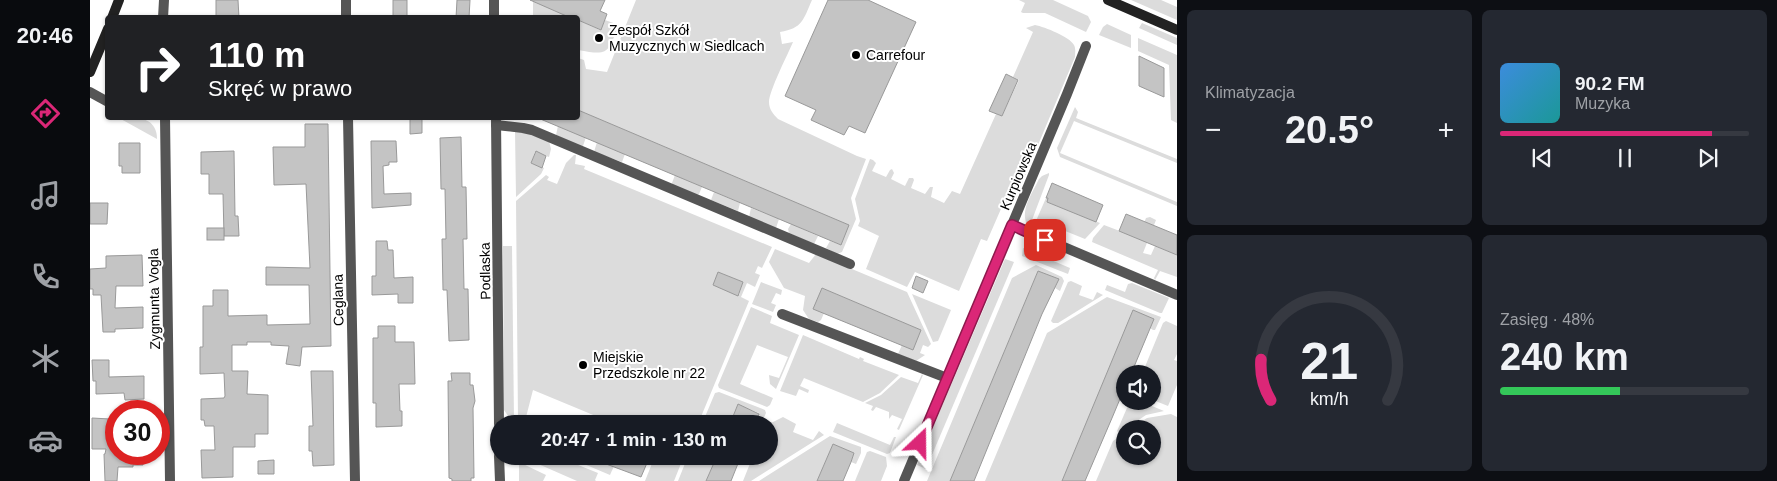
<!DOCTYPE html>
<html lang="pl">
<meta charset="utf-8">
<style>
:root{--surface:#171b24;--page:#242831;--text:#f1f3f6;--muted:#9ea1a6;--line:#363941;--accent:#db2777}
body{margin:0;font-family:Helvetica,sans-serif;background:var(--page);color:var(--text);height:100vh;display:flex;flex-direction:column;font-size:19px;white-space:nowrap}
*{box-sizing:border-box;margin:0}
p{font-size:16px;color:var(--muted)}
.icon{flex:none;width:28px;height:28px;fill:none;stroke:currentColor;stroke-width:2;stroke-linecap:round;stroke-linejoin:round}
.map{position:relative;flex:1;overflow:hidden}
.panel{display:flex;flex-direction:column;gap:10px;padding:10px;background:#0d0f14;width:600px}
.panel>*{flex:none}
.banner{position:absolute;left:15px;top:15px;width:475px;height:105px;border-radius:5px;box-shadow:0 1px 4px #0004;background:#202124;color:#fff;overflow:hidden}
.tools{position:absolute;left:1026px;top:365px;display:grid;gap:10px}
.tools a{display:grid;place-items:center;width:45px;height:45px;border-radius:50%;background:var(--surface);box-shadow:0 1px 4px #0004;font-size:25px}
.speed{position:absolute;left:15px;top:400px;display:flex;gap:10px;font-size:25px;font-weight:700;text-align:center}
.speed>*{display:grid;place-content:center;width:65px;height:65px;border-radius:50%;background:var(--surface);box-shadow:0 1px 4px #0004;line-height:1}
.speed .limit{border:8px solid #d22;background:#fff;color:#111}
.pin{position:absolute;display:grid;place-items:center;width:42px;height:42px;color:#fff;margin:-21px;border-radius:10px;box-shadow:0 2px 8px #0006}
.me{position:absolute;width:55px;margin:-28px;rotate:23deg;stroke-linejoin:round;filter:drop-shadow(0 0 4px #0008)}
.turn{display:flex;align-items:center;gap:18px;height:105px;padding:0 20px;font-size:22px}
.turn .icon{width:65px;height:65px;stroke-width:2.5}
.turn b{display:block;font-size:35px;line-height:42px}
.big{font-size:38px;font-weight:700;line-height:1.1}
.panel .card{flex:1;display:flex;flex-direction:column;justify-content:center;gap:8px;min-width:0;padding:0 18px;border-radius:8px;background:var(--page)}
.panel .dial{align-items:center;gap:0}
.dial svg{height:130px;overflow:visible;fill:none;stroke:var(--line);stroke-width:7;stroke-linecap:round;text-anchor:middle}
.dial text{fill:var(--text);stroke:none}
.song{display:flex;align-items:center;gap:15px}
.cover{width:60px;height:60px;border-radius:8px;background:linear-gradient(135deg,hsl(210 70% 55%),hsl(180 70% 35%))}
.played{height:5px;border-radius:2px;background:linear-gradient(90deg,var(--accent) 85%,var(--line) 85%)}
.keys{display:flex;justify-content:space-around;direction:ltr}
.heat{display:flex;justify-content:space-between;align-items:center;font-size:28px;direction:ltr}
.charge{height:8px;border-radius:4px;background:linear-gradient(90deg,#34c759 48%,var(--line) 0)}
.panel .tiles{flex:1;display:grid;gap:10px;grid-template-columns:repeat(2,1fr)}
.trip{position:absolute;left:400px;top:415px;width:288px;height:50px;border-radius:25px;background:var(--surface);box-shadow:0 1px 4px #0004;font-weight:700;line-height:50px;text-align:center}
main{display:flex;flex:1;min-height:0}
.tabs{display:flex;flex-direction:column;width:90px;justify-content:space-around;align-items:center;background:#090b0e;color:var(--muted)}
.tabs .icon{width:35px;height:35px}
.tabs .current{color:var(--accent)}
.tabs b{font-size:22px;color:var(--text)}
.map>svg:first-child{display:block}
.green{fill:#dcdcdc;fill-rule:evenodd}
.building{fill:#c4c4c4;stroke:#999}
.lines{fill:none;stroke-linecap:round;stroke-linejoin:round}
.street{stroke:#555;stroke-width:10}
.secondary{stroke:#222;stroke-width:10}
.route-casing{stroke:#8e194d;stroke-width:12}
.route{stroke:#db2777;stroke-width:9}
.poi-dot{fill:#000;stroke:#fff;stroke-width:2}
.labels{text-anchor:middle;stroke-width:4;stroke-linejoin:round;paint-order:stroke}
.poi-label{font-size:14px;fill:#000;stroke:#fff;text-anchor:start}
.street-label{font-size:14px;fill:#000;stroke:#fff}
</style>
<main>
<nav class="tabs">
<b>20:46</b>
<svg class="icon current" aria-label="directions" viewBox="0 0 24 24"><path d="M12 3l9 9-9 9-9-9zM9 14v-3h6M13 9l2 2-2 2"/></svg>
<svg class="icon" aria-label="music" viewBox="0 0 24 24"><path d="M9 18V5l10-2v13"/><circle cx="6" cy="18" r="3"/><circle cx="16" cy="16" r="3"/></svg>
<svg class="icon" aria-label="phone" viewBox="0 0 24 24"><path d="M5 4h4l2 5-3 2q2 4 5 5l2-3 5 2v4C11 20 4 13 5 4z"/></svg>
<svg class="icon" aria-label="climate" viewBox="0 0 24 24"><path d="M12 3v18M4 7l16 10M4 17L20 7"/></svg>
<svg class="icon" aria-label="car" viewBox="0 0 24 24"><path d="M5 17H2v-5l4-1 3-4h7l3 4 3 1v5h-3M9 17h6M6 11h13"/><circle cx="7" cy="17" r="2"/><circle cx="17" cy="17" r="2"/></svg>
</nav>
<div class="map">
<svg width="1087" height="481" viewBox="0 0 1087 481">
<rect width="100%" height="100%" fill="#fff"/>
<g class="green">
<polygon points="443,0 481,18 443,18"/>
<path d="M546,0H722C713,20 713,28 690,32L692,44L703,42C698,54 679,91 679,102C679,109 683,114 688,119L767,156L776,159L761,198L766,219L752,252L747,254L736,248L740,241L751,245L758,225L488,110V58L494,60L496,69L517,72Z"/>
<polygon points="929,0 963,0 998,16 1001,22 996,32 955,13 933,13 931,12 935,3"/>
<polygon points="1041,0 1071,0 1087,7 1087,20"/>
<path d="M488,20L510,30L515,20L529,25C517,53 520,56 488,50Z"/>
<polygon points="1052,23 1087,38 1087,45 1049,28"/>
<polygon points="1017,24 1041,35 1041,48 1009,35 1013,27"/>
<path d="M945,25C955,27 980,37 984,45C986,49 985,53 985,57L924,202L921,204L914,202L897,241L891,239L869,291L825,272L817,287L776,269L789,236L768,226L770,221L765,199L780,159L783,160L786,163L782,171L796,177L800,170L802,169L804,173L801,179L815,186L819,178H823L824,180L821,188L835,194L840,187H843L841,197L854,203L862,191L870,194L906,114L912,116L929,80L923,77L943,32L936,28Z"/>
<polygon points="1048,38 1087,55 1087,123 1081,120 1079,65 1048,51"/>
<polygon points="985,107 988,112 986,118 1087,159 1087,163 984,121 970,153 1087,202 1087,206 970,157 967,148"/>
<path d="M29,118C46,116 67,117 67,139Z"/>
<polygon points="468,126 496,137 493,146 490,147 466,135"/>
<polygon points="425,131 431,131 459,141 461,149 459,157 445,152 441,163 454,168 451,174 426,197"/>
<polygon points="507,142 535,154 532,162 504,152"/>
<path d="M484,155H486L485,164L495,166L494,169L682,247L672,268L668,266L665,273L670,275L665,287L657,283L651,297L659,301L608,424H525L443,390L435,421H428L426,201L456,175L459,177L457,180L467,184L476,163ZM628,272L653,282L649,295L623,285Z"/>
<path d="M959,173V175L939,228C928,212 942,194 949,179L952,176Z"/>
<polygon points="585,175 612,187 609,194 607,195 583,186 582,183"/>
<polygon points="624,192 650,203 648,211 621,200"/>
<polygon points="956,198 958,198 957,202 1010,223 995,239 953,222 948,232 942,230"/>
<polygon points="661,208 689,219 686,228 659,217"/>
<polygon points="1060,217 1066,220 1053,253 1061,255 1065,246 1087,255 1087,277 1070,271 1065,280 1064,278 1068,270 1002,242 1003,238 1014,225 1048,238 1056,218"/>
<polygon points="701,224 728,236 724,244 699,233 698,229"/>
<polygon points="413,246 422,246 424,421 420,419 414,410"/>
<polygon points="933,248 980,268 978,274 932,256"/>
<polygon points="685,249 719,263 726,254 817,292 841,344 838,347 833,345 830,353 835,355 826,361 808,354 812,345 823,350 831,330 732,288 734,313 731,320 728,322 719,319 713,310 715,296 694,288 679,262"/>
<polygon points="915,259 924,262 836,469 827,465"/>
<polygon points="946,265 972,277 974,281 970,291 965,288 968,279 948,271 860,481 837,481 922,278"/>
<polygon points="981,281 992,286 989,295 1003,300 1007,292 1013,295 968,323 963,323 961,321 978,282"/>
<polygon points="671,282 692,290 691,295 686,293 681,303 686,305 683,312 662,304"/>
<polygon points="1042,283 1079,298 1072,313 1070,313 1015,290 1017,285 1035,292 1038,284"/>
<polygon points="822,294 861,310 848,341 843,342"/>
<polygon points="1017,297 1071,317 1065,330 1063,330 1060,328 1063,319 1043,311 972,481 895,481 957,333"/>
<polygon points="661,307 682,316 680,323 709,335 686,389 680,384 679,375 689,378 698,357 667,345 650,384 683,398 680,405 677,407 629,388 628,385"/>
<polygon points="1076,321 1087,326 1087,354 1084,360 1087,361 1087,385 1078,406 1063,400 1062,374 1052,374 1073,323"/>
<polygon points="713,335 769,359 770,357 774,359 773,361 809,375 790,393 773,402 714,378 710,386 719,390 718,393 709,389 706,396 690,391"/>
<polygon points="832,374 833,375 809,430 807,429 812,419 802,415 799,419 799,412 786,407 783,411 781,410 783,406 775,403 791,395 811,377 828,383"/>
<polygon points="629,392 675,410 676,413 671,424 665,422 669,413 648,405 640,424 612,424 625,393"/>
<polygon points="1040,401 1050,401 1074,411 1056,415 1029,433 1027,431"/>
<polygon points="1081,414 1087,417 1087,481 1006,481 1023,441 1035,433 1035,456 1062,456 1062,429 1041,429 1057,418"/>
<polygon points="693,417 706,424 703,432 723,440 729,431 734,435 661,481 653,481 663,456 679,456 679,424"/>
<polygon points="747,423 800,445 804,437 806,437 800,453 797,454 743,432"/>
<polygon points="740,436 771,447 771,453 766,464 761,462 764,453 743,444 727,481 669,481"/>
<polygon points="780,451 796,457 797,466 791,481 765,481 777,452"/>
<polygon points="430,456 466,456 508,473 505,480 506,481 487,481"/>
<polygon points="475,456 500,456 524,466 520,475"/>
<polygon points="565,456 594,456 584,481 555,481"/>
<polygon points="598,456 627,456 616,481 588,481"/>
<polygon points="431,463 456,475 453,481 429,481 429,465"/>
</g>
<g class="building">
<polygon points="126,0 148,0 149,18 126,18"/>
<rect x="303" y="0" width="14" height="18"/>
<polygon points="367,0 380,0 379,18 366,18"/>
<polygon points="440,0 515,0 510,11 517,14 511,30 488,20 488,18 481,18"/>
<polygon points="738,0 778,0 826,22 775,133 759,126 754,135 721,120 726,110 695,96"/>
<polygon points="1049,56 1074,68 1074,97 1049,86"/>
<polygon points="916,74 928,80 912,116 899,111"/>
<polygon points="488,110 759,225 751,245 448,118 488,118"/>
<polygon points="320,118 332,118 332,133 320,134"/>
<polygon points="215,124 238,124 241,346 212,347 210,366 196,364 199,346 181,345 181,342 157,342 157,345 142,345 142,371 158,371 157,394 178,395 178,434 165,434 165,447 143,447 143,477 112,478 111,450 125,450 124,426 115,426 114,420 111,420 111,399 134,398 135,396 134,373 110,374 110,347 113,347 113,306 123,306 123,290 138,290 138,316 177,315 177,325 220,324 219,285 176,285 176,267 220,268 216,184 184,185 183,147 215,147"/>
<polygon points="371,137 372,187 376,187 377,239 373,239 374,289 378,289 379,340 359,341 357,290 353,290 352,239 356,239 355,189 351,189 350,138"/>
<polygon points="281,141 306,141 307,162 299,162 299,165 293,166 294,194 321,193 321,205 282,208"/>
<polygon points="29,143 50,143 50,173 32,173 32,166 29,166"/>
<polygon points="144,151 145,216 148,216 149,236 134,236 133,194 119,194 119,174 111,174 111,152"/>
<polygon points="446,151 456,156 452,168 441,163"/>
<polygon points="962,183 1013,205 1006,222 957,202 958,198 956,198"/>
<polygon points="0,203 18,203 17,224 0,224"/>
<polygon points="1036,214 1087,235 1087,255 1029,231"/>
<rect x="117" y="228" width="17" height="12"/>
<polygon points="286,241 297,241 298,250 303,250 304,278 323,277 323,303 308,303 308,294 282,295 282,276 286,276"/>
<polygon points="52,255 53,286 26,286 25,308 53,307 53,328 25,329 25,332 13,332 11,295 3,295 3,289 0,289 0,269 16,268 16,256"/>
<polygon points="948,271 969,279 952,314 884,481 860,481"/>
<polygon points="628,272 653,282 648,296 623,285"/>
<polygon points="826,276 838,281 833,293 822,288"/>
<polygon points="732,288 831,330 823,350 723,309"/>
<polygon points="1043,310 1064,319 1041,374 1035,374 1035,387 1022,418 995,481 972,481"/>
<polygon points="288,326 305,326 305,342 324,342 325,384 309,384 310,411 312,411 312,426 286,427 286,403 283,403 283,338 288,338"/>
<polygon points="2,360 19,360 19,377 54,376 54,399 35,400 34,393 6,394 6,381 3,381"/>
<polygon points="221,371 243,371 244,465 223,466 222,451 219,451 219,426 223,426"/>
<polygon points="361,373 380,373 380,385 383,385 385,401 383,408 384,478 381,478 381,481 362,481 362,479 359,478 358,381 362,381"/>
<polygon points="648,404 669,414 665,424 640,424"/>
<polygon points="2,418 20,419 20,440 25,440 26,454 53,454 53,465 43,465 43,467 28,467 27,481 15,481 14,454 15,454 16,449 2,449"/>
<polygon points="743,444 764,453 761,462 753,481 727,481"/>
<polygon points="501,456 560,456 551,477 500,458"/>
<polygon points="627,456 651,456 641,481 616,481"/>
<polygon points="184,460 184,474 168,474 168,461"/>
</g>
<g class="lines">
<g class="street">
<polyline points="256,0 256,18"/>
<polyline points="404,0 404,18"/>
<polyline points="73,18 74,0"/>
<polyline points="0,92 18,102"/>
<polyline points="75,118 80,481"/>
<polyline points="258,118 265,481"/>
<polyline points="406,118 409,424"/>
<polyline points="406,125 433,128 442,130 760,264"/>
<polyline points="922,225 1087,295"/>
<polyline points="692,314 857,378"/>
<polyline points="409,456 410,481"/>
<polyline points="814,481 977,94 996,46"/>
</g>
<g class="secondary">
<polyline points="1018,0 1087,30"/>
<polyline points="22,18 29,0"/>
<polyline points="0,72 18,29"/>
</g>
</g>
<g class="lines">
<g class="route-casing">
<polyline id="route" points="830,443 922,225 955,240"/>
</g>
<use href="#route" class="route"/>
</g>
<g class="poi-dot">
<circle cx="509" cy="38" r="5"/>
<circle cx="766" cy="55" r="5"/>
<circle cx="493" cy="365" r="5"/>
</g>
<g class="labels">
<g class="poi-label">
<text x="519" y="35">Zespół Szkół<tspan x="519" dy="16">Muzycznych w Siedlcach</tspan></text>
<text x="776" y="60">Carrefour</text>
<text x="503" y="362">Miejskie<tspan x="503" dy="16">Przedszkole nr 22</tspan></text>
</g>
<g class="street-label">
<text transform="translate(928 176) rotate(-67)" y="5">Kurpiowska</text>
<text transform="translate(395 271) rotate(-91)" y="5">Podlaska</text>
<text transform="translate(64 299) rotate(-91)" y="5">Zygmunta Vogla</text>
<text transform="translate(248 300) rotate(-91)" y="5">Ceglana</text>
</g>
</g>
</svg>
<div class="tools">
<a><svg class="icon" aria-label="sound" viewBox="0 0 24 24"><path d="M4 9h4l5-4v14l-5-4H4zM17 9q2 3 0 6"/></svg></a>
<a><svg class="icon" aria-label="search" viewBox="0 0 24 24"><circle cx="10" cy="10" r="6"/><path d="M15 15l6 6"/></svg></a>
</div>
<div class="speed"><div class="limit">30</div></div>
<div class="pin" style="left:955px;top:240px;background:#d93025"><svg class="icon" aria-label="arrive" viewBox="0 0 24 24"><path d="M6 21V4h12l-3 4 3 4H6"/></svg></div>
<svg class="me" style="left:830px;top:443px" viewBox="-20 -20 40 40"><path d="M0-17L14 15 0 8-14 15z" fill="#db2777" stroke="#fff" stroke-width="4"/></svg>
<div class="trip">20:47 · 1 min · 130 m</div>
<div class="banner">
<div class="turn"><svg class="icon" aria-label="right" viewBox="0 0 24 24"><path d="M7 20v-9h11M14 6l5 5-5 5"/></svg><div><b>110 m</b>Skręć w prawo</div></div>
</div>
</div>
<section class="panel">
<div class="tiles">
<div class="card"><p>Klimatyzacja</p>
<div class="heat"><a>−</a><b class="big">20.5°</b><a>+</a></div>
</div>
<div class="card">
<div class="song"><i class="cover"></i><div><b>90.2 FM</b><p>Muzyka</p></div></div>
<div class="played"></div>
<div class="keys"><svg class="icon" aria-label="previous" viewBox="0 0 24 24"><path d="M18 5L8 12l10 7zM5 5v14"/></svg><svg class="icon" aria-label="pause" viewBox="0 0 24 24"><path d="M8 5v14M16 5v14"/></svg><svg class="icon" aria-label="next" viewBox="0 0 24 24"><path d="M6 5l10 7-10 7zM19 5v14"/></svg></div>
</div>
<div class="card dial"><svg viewBox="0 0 100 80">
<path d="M14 69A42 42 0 1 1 86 69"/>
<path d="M14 69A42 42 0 0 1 8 44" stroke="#db2777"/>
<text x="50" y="56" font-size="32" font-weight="700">21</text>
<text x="50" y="72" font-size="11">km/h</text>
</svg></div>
<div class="card"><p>Zasięg · 48%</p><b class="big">240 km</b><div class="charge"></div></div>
</div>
</section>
</main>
